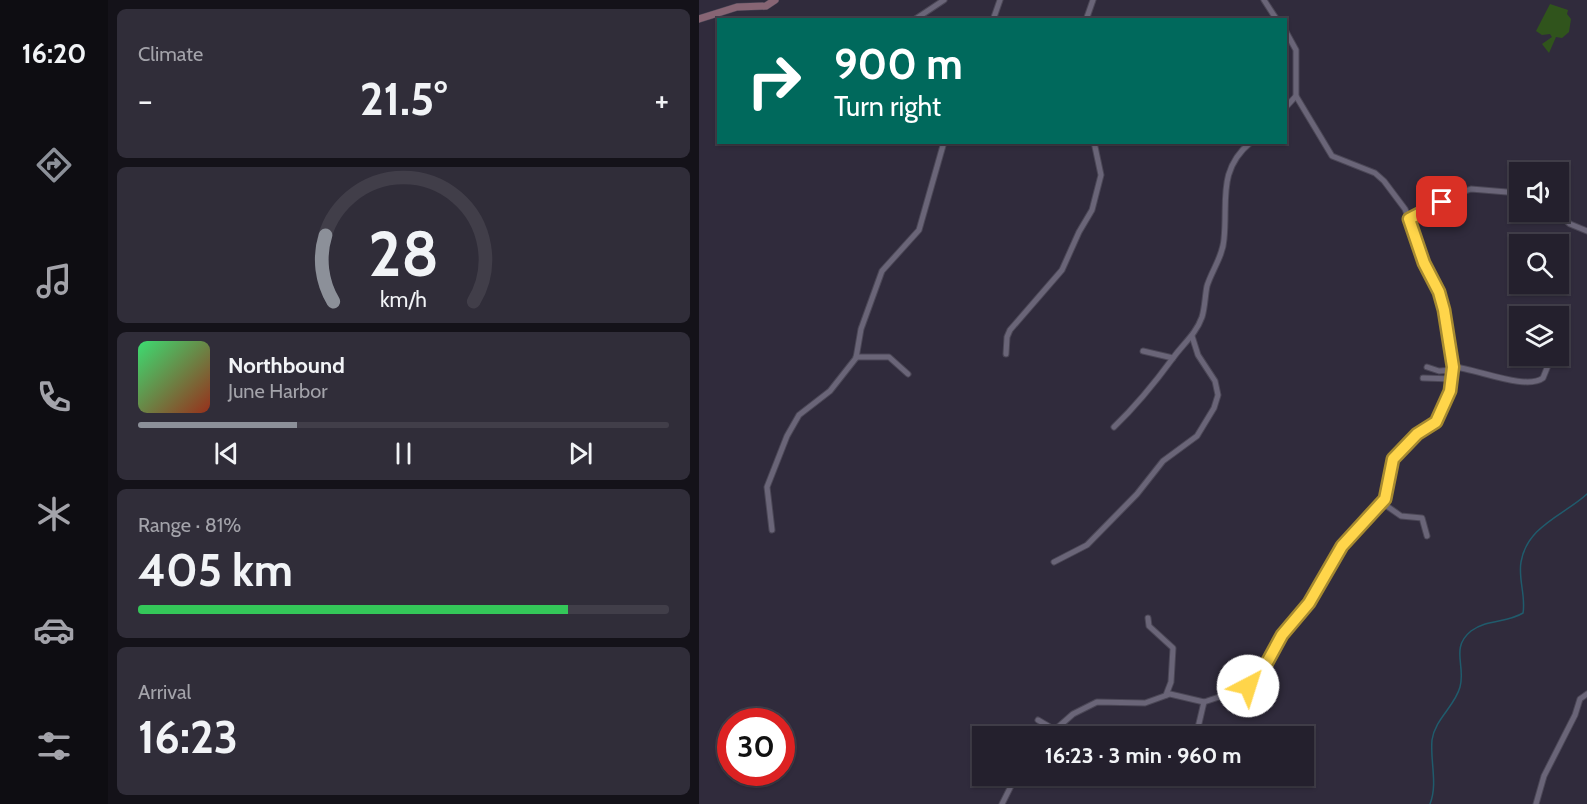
<!DOCTYPE html>
<meta charset="utf-8">
<style>
:root{--surface:#24202d;--page:#302d39;--text:#f1f3f6;--muted:#a3a3aa;--line:#413e49;--accent:#8c9099}
body{margin:0;font-family:Cabin,sans-serif;background:var(--page);color:var(--text);height:100vh;display:flex;flex-direction:column;font-size:22px;white-space:nowrap}
*{box-sizing:border-box;margin:0}
p{font-size:20px;color:var(--muted)}
.icon{flex:none;width:33px;height:33px;fill:none;stroke:currentColor;stroke-width:2;stroke-linecap:round;stroke-linejoin:round}
.map{position:relative;flex:1;overflow:hidden}
.panel{display:flex;flex-direction:column;gap:9px;padding:9px;background:#141219;width:591px}
.panel>*{flex:none}
.hud{position:absolute;left:18px;top:18px;width:570px;height:126px;border-radius:0px;box-shadow:0 2px 4px #0004,0 0 0 2px var(--line);background:#00695c;color:#fff;overflow:hidden}
.buttons{position:absolute;left:810px;top:162px;display:grid;gap:12px}
.buttons a{display:grid;place-items:center;width:60px;height:60px;border-radius:0px;background:var(--surface);box-shadow:0 2px 4px #0004,0 0 0 2px var(--line);font-size:30px}
.speed{position:absolute;left:18px;top:708px;display:flex;gap:12px;font-size:30px;font-weight:700;text-align:center}
.speed>*{display:grid;place-content:center;width:78px;height:78px;border-radius:50%;background:var(--surface);box-shadow:0 2px 4px #0004,0 0 0 2px var(--line);line-height:1}
.speed .limit{border:9px solid #d22;background:#fff;color:#111}
.pin{position:absolute;display:grid;place-items:center;width:51px;height:51px;color:#fff;margin:-26px;border-radius:12px;box-shadow:0 3px 9px #0006}
.me{position:absolute;width:66px;margin:-33px;rotate:40deg;stroke-linejoin:round;filter:drop-shadow(0 0 4px #0008)}
.turn{display:flex;align-items:center;gap:21px;height:126px;padding:0 18px;font-size:27px}
.turn .icon{width:78px;height:78px;stroke-width:2.5}
.turn b{display:block;font-size:42px;line-height:51px}
.big{font-size:45px;font-weight:800;line-height:1.1}
.panel .widget{flex:1;display:flex;flex-direction:column;justify-content:center;gap:9px;min-width:0;padding:0 21px;border-radius:9px;background:var(--page)}
.panel .dial{align-items:center;gap:0}
.dial svg{height:156px;overflow:visible;fill:none;stroke:var(--line);stroke-width:7;stroke-linecap:round;text-anchor:middle}
.dial text{fill:var(--text);stroke:none}
.song{display:flex;align-items:center;gap:18px}
.cover{width:72px;height:72px;border-radius:9px;background:linear-gradient(135deg,hsl(140 70% 55%),hsl(10 70% 35%))}
.played{height:6px;border-radius:3px;background:linear-gradient(90deg,var(--accent) 30%,var(--line) 30%)}
.keys{display:flex;justify-content:space-around;direction:ltr}
.heat{display:flex;justify-content:space-between;align-items:center;font-size:33px;direction:ltr}
.charge{height:9px;border-radius:4px;background:linear-gradient(90deg,#34c759 81%,var(--line) 0)}
.trip{position:absolute;left:273px;top:726px;width:342px;height:60px;border-radius:0px;background:var(--surface);box-shadow:0 2px 4px #0004,0 0 0 2px var(--line);font-weight:800;line-height:60px;text-align:center}
main{display:flex;flex:1;min-height:0}
.tab-bar{display:flex;flex-direction:column;width:108px;justify-content:space-around;align-items:center;background:#0e0d12;color:var(--muted)}
.tab-bar .icon{width:42px;height:42px}
.tab-bar .selected{color:var(--accent)}
.tab-bar b{font-size:27px;color:var(--text)}
.map>svg:first-child{display:block}
.green{fill:#30541c}
.lines{fill:none;stroke-linecap:round;stroke-linejoin:round}
.stream{stroke:#205b6c;stroke-width:1.5}
.street-casing{stroke:#4b4756;stroke-width:7}
.secondary-casing{stroke:#4b4756;stroke-width:8}
.street{stroke:#6a6578;stroke-width:5}
.secondary{stroke:#876574;stroke-width:7}
.route-casing{stroke:#a68a30;stroke-width:15}
.route{stroke:#ffd54a;stroke-width:10}
</style>
<main>
<nav class="tab-bar">
<b>16:20</b>
<svg class="icon selected" aria-label="directions" viewBox="0 0 24 24"><path d="M12 3l9 9-9 9-9-9zM9 14v-3h6M13 9l2 2-2 2"/></svg>
<svg class="icon" aria-label="music" viewBox="0 0 24 24"><path d="M9 18V5l10-2v13"/><circle cx="6" cy="18" r="3"/><circle cx="16" cy="16" r="3"/></svg>
<svg class="icon" aria-label="phone" viewBox="0 0 24 24"><path d="M5 4h4l2 5-3 2q2 4 5 5l2-3 5 2v4C11 20 4 13 5 4z"/></svg>
<svg class="icon" aria-label="climate" viewBox="0 0 24 24"><path d="M12 3v18M4 7l16 10M4 17L20 7"/></svg>
<svg class="icon" aria-label="car" viewBox="0 0 24 24"><path d="M5 17H2v-5l4-1 3-4h7l3 4 3 1v5h-3M9 17h6M6 11h13"/><circle cx="7" cy="17" r="2"/><circle cx="17" cy="17" r="2"/></svg>
<svg class="icon" aria-label="filters" viewBox="0 0 24 24"><path d="M4 7h16M4 17h16"/><circle cx="9" cy="7" r="2"/><circle cx="15" cy="17" r="2"/></svg>
</nav>
<section class="panel">
<div class="widget"><p>Climate</p>
<div class="heat"><a>−</a><b class="big">21.5°</b><a>+</a></div>
</div>
<div class="widget dial"><svg viewBox="0 0 100 80">
<path d="M14 69A42 42 0 1 1 86 69"/>
<path d="M14 69A42 42 0 0 1 10 35" stroke="#8c9099"/>
<text x="50" y="56" font-size="32" font-weight="700">28</text>
<text x="50" y="72" font-size="11">km/h</text>
</svg></div>
<div class="widget">
<div class="song"><i class="cover"></i><div><b>Northbound</b><p>June Harbor</p></div></div>
<div class="played"></div>
<div class="keys"><svg class="icon" aria-label="previous" viewBox="0 0 24 24"><path d="M18 5L8 12l10 7zM5 5v14"/></svg><svg class="icon" aria-label="pause" viewBox="0 0 24 24"><path d="M8 5v14M16 5v14"/></svg><svg class="icon" aria-label="next" viewBox="0 0 24 24"><path d="M6 5l10 7-10 7zM19 5v14"/></svg></div>
</div>
<div class="widget"><p>Range · 81%</p><b class="big">405 km</b><div class="charge"></div></div>
<div class="widget"><p>Arrival</p><b class="big">16:23</b></div>
</section>
<div class="map">
<svg width="888" height="804" viewBox="0 0 888 804">
<rect width="100%" height="100%" fill="#302b3c"/>
<polygon class="green" points="851,4 869,10 868,14 872,19 870,32 863,38 857,37 850,53 843,44 853,37 851,34 843,35 837,31"/>
<g class="lines">
<path class="stream" d="M731,804C739,784 731,761 733,740C736,719 756,706 761,687C767,666 751,648 772,631C788,619 808,623 824,613C827,596 819,579 822,562C828,526 865,515 888,494"/>
<g class="street-casing">
<g id="street">
<polyline points="565,0 578,20"/>
<polyline points="215,20 245,0"/>
<polyline points="294,20 301,0"/>
<polyline points="387,20 394,0"/>
<polyline points="586,108 597,96"/>
<polyline points="857,212 871,224 888,231"/>
<polyline points="710,219 755,195 772,189 820,193"/>
<polyline points="444,351 474,358"/>
<polyline points="307,354 308,337 311,330 363,270 380,232 393,210 402,175 395,142"/>
<polyline points="157,357 190,357 209,374"/>
<polyline points="728,367 740,371 754,370"/>
<path d="M754,367C776,368 827,391 844,378L850,363"/>
<polyline points="724,378 754,379"/>
<path d="M415,427C439,404 455,384 474,358C484,344 497,334 503,317C506,307 506,296 508,286C513,270 524,256 525,239C529,201 518,170 552,142"/>
<polyline points="682,502 702,516 723,518 728,536"/>
<polyline points="73,530 68,487 88,436 100,415 131,391 157,358 162,329 183,271 220,230 245,142"/>
<polyline points="355,562 388,545 438,494 464,461 498,436 515,408 519,395 516,381 499,355 493,336"/>
<polyline points="449,618 450,626 474,648 472,682 467,695"/>
<polyline points="339,720 356,730"/>
<polyline points="349,736 374,714 398,702 446,703 471,694 505,702 538,691 559,679 583,635 610,603 643,546 686,499 694,459 718,434 737,422 751,391 754,364 745,310 706,209 685,181 676,173 633,156 597,96 597,50 586,30"/>
<polyline points="497,736 505,702"/>
<polyline points="303,804 317,776"/>
<polyline points="837,804 845,776 876,715 881,699 888,694"/>
</g>
</g>
<g class="secondary-casing">
<polyline id="secondary" points="0,19 38,7 67,6 76,0"/>
</g>
<use href="#street" class="street"/>
<use href="#secondary" class="secondary"/>
</g>
<g class="lines">
<g class="route-casing">
<polyline id="route" points="549,686 559,679 583,635 610,603 643,546 686,499 694,459 718,434 737,422 751,391 754,367 745,310 740,292 725,263 710,219 743,202"/>
</g>
<use href="#route" class="route"/>
</g>
</svg>
<div class="buttons">
<a><svg class="icon" aria-label="sound" viewBox="0 0 24 24"><path d="M4 9h4l5-4v14l-5-4H4zM17 9q2 3 0 6"/></svg></a>
<a><svg class="icon" aria-label="search" viewBox="0 0 24 24"><circle cx="10" cy="10" r="6"/><path d="M15 15l6 6"/></svg></a>
<a><svg class="icon" aria-label="layers" viewBox="0 0 24 24"><path d="M12 4l9 5-9 5-9-5zM3 14l9 5 9-5"/></svg></a>
</div>
<div class="speed"><div class="limit">30</div></div>
<div class="pin" style="left:743px;top:202px;background:#d93025"><svg class="icon" aria-label="arrive" viewBox="0 0 24 24"><path d="M6 21V4h12l-3 4 3 4H6"/></svg></div>
<svg class="me" style="left:549px;top:686px" viewBox="-20 -20 40 40"><circle r="19" fill="#fff"/><path d="M0-13L10 11 0 6-10 11z" fill="#ffd54a"/></svg>
<div class="trip">16:23 · 3 min · 960 m</div>
<div class="hud">
<div class="turn"><svg class="icon" aria-label="right" viewBox="0 0 24 24"><path d="M7 20v-9h11M14 6l5 5-5 5"/></svg><div><b>900 m</b>Turn right</div></div>
</div>
</div>
</main>
